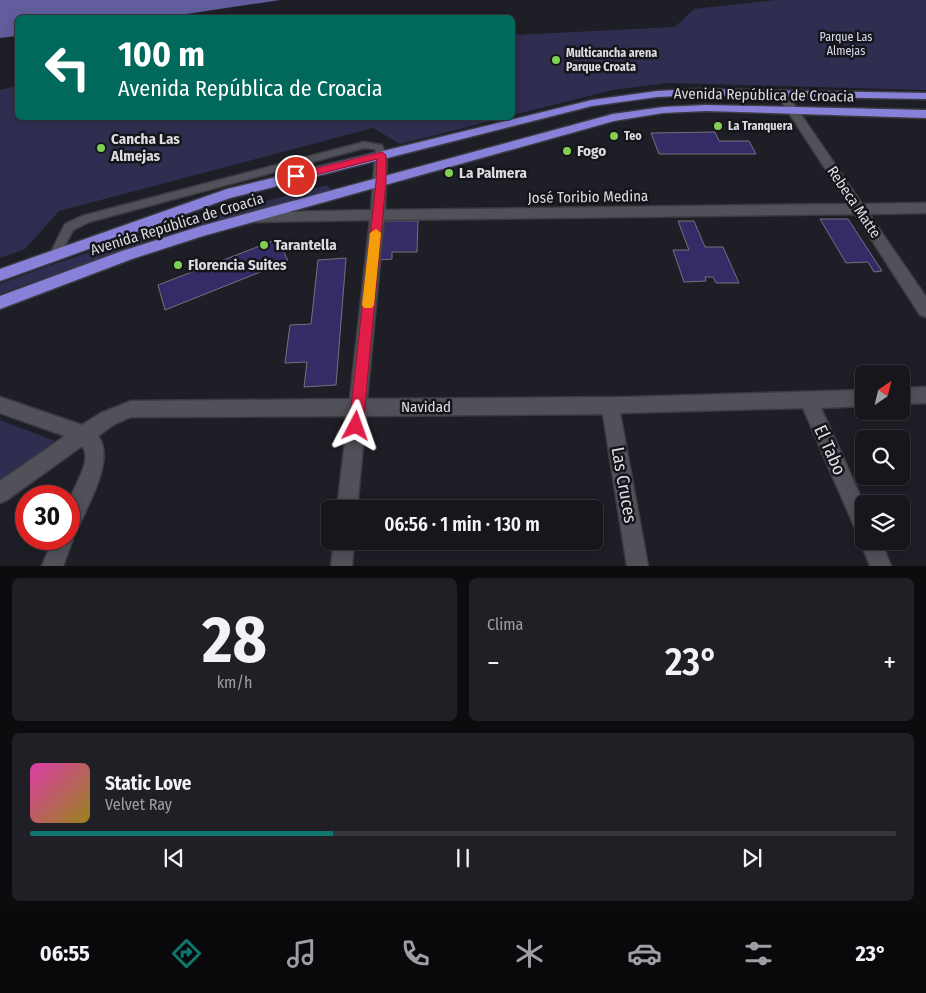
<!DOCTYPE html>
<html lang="es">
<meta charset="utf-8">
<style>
:root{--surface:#16161c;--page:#1f1f25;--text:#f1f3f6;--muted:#9e9fa3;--line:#35353b;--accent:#0f766e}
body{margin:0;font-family:"Fira Sans Condensed",sans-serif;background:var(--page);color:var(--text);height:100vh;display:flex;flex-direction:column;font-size:19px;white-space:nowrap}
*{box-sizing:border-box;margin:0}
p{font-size:16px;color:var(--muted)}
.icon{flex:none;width:28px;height:28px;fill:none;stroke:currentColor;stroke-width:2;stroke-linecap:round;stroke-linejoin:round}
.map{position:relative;height:566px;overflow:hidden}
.details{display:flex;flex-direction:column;gap:12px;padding:12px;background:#0c0c0f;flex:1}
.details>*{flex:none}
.hud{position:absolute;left:15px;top:15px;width:500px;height:105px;border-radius:8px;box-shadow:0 2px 12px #0003,0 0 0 1px var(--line);background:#00695c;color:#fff;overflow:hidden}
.needle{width:32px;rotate:35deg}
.buttons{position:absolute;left:855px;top:365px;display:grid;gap:10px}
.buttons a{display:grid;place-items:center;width:55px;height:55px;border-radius:8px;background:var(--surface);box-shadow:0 2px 12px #0003,0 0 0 1px var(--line);font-size:25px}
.speed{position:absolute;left:15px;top:485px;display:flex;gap:10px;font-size:25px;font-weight:700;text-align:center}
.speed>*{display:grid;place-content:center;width:65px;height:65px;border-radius:50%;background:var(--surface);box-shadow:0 2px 12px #0003,0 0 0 1px var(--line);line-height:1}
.speed .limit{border:8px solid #d22;background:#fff;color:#111}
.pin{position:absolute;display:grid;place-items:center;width:42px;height:42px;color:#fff;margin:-21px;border:2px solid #fff;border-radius:50%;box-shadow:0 1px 5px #0007}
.me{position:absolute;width:55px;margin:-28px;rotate:4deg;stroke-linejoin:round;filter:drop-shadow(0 0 4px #0008)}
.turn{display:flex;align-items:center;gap:18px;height:105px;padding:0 20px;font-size:22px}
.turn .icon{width:65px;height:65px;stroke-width:2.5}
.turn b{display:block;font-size:35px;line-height:42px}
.big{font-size:38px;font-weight:600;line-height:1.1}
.details .card{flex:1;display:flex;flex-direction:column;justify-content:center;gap:8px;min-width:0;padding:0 18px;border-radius:8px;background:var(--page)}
.details .dial{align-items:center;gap:0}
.dial b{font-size:65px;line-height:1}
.song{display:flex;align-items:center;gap:15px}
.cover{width:60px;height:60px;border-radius:8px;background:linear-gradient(135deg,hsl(320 70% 55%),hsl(50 70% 35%))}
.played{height:5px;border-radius:2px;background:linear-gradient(90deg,var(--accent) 35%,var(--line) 35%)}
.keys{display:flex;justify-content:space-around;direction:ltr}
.heat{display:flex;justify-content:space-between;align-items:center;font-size:28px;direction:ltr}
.details .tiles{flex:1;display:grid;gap:12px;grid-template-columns:1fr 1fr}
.card:last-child{grid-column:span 2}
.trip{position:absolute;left:321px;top:500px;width:282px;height:50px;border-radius:8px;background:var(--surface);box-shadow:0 2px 12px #0003,0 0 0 1px var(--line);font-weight:600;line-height:50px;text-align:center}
.menu{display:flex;height:80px;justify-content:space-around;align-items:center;background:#09090b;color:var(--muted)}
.menu .icon{width:35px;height:35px}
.menu .current{color:var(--accent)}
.menu b{font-size:22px;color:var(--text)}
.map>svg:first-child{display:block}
.green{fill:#302e50}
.water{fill:#625e9d}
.building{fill:#342c66;stroke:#72727c}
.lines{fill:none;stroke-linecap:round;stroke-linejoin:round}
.lane-casing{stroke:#3b3b41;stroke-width:3}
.street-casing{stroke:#3b3b41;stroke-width:3}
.highway-casing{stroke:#3b3b41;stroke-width:3}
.lane{fill:#51515a;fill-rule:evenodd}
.street{fill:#51515a;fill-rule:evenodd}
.highway{fill:#8781da;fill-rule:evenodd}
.route{fill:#e11d48;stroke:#92132f}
.slow{fill:#f59e0b}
.poi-dot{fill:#81d051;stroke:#15151c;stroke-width:2}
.labels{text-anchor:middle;stroke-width:5;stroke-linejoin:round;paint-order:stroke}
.far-park-label{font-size:12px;fill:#dcdcef;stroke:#15151c}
.far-poi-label{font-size:12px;font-weight:bold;fill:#dcdce1;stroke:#15151c;text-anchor:start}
.street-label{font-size:15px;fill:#dcdce1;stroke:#15151c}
.poi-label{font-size:15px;font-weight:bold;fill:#dcdce1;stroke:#15151c;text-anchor:start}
.near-street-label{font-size:18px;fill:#dcdce1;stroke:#15151c}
</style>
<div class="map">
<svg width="926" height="566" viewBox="0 0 926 566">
<rect width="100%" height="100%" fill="#1e1e26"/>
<g class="green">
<polygon points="776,0 926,0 926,90 667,83 613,90 513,115 513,35 675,27 694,9"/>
<polygon points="17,86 18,118 503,118 400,144 373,128 59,211 25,249 0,258 0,90"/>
<polygon points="328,185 330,190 154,239 0,294 0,284 40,269 155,230"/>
<polygon points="0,420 55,441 0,484"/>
</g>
<polygon class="water" points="0,0 280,0 167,17 18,18 17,36 0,38"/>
<g class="building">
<polygon points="715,132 719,141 749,141 756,154 659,154 651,133"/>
<polygon points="820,219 848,219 882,271 874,272 868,262 846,263"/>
<polygon points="384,221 418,221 417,252 392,252 392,259 378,260"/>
<polygon points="678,221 694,221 705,247 723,247 739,283 716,283 713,277 705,277 706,281 684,282 673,250 689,250"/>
<polygon points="278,239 288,261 165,310 158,285"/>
<polygon points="346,258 336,385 304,387 307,362 285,363 290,325 311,324 318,260"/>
</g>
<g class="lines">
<g class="lane-casing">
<polygon id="lane" points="364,142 382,145 386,155 384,157 378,157 375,149 364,148 89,222 73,230 59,257 55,258 50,254 65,224 82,216"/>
</g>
<g class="street-casing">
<g id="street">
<path d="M781,90L785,91L862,204L926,203V213L869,214L926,297V317L920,315L855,214L384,220L367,399L630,397L864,390V406L821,408L864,504V541H881L891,566H870L860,541L862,535L857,533L803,408L620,413L648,566H627L603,414L366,416L357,509H337L348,416L131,417L113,425L98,436C116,460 86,508 76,532L71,534L73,539L63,566H42L53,539H69C69,528 66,513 69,502C72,488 94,460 82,446L7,500L0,503V481L65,436L0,413V397L82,425L101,413L131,401L350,399L370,220L251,222L246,221L244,217L246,213L371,210L375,155L381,151L387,155L385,210L848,204L776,93Z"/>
<polygon points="926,387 926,403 901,404 901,388"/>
<polygon points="334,541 354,541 352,566 331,566"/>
</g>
</g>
<g class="highway-casing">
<g id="highway">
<polygon points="697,89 926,93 926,99 697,95 657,97 592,106 230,198 0,281 0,269 227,189 592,100 657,91"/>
<polygon points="706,105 926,110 926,118 706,111 663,113 614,121 203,236 132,259 0,309 0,296 122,251 201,226 613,114 663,107"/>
</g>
</g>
<use href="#lane" class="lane"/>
<use href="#street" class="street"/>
<use href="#highway" class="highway"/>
</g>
<polygon class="route" points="382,152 386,155 386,182 363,426 361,430 356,432 351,430 349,426 376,182 377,159 296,180 291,176 296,173"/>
<polygon class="slow" points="376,229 381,233 374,305 372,308 364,308 362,305 370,233"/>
<g class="poi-dot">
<circle cx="556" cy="60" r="5"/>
<circle cx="718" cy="126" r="5"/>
<circle cx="614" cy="136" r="5"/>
<circle cx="101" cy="148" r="5"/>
<circle cx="567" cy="151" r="5"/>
<circle cx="449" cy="173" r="5"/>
<circle cx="264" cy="245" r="5"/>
<circle cx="178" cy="265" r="5"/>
</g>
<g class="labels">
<g class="far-park-label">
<text x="846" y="41">Parque Las<tspan x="846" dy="14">Almejas</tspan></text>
</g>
<g class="far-poi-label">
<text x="566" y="57">Multicancha arena<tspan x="566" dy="14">Parque Croata</tspan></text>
<text x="728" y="130">La Tranquera</text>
<text x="624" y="140">Teo</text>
</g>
<g class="street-label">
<text transform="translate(764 95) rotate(1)" y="5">Avenida República de Croacia</text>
<text transform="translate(588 197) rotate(-1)" y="5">José Toribio Medina</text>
<text transform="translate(854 202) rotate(56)" y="5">Rebeca Matte</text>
<text transform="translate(177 224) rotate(-17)" y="5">Avenida República de Croacia</text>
<text x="426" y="412">Navidad</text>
</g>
<g class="poi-label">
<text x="111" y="144">Cancha Las<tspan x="111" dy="17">Almejas</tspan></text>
<text x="577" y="156">Fogo</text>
<text x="459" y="178">La Palmera</text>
<text x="274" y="250">Tarantella</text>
<text x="188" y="270">Florencia Suites</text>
</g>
<g class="near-street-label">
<text transform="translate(830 450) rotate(66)" y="6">El Tabo</text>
<text transform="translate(624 485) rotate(80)" y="6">Las Cruces</text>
</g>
</g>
</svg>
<div class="buttons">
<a><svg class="needle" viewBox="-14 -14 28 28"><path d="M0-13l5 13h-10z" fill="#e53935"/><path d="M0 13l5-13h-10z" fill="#9e9fa3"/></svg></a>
<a><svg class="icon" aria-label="search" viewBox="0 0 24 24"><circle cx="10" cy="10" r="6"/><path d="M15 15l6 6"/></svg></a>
<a><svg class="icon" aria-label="layers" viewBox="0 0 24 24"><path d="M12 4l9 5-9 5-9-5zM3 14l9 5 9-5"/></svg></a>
</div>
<div class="speed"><div class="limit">30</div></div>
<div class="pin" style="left:296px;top:176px;background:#d93025"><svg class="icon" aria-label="arrive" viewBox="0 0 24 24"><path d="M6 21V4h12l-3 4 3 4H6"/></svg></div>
<svg class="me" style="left:356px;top:426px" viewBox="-20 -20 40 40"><path d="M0-17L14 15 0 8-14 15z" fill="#e11d48" stroke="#fff" stroke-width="4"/></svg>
<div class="trip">06:56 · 1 min · 130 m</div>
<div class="hud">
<div class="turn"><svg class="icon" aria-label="left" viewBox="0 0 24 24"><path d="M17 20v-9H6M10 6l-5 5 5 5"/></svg><div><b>100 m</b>Avenida República de Croacia</div></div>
</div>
</div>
<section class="details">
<div class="tiles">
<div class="card dial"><b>28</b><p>km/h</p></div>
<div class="card"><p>Clima</p>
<div class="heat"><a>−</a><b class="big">23°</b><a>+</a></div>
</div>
<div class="card">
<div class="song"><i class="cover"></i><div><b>Static Love</b><p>Velvet Ray</p></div></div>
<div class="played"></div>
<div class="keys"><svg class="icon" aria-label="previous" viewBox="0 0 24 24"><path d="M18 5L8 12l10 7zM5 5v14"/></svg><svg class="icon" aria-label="pause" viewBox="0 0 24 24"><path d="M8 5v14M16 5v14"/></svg><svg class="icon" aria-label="next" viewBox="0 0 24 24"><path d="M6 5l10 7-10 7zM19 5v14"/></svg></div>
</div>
</div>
</section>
<nav class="menu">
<b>06:55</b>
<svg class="icon current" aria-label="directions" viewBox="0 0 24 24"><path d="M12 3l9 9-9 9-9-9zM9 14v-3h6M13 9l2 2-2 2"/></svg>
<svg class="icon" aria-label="music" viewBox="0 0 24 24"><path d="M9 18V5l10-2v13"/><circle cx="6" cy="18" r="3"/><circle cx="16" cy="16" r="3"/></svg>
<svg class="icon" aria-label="phone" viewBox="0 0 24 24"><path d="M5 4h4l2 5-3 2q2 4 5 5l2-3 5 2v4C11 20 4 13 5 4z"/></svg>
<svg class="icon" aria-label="climate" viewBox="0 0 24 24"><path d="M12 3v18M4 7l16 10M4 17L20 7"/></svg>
<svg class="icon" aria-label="car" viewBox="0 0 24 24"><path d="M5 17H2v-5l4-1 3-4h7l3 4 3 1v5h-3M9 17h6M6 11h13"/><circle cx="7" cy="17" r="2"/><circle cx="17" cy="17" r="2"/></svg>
<svg class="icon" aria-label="filters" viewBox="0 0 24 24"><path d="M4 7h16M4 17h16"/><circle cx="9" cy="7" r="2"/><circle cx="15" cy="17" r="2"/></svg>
<b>23°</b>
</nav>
